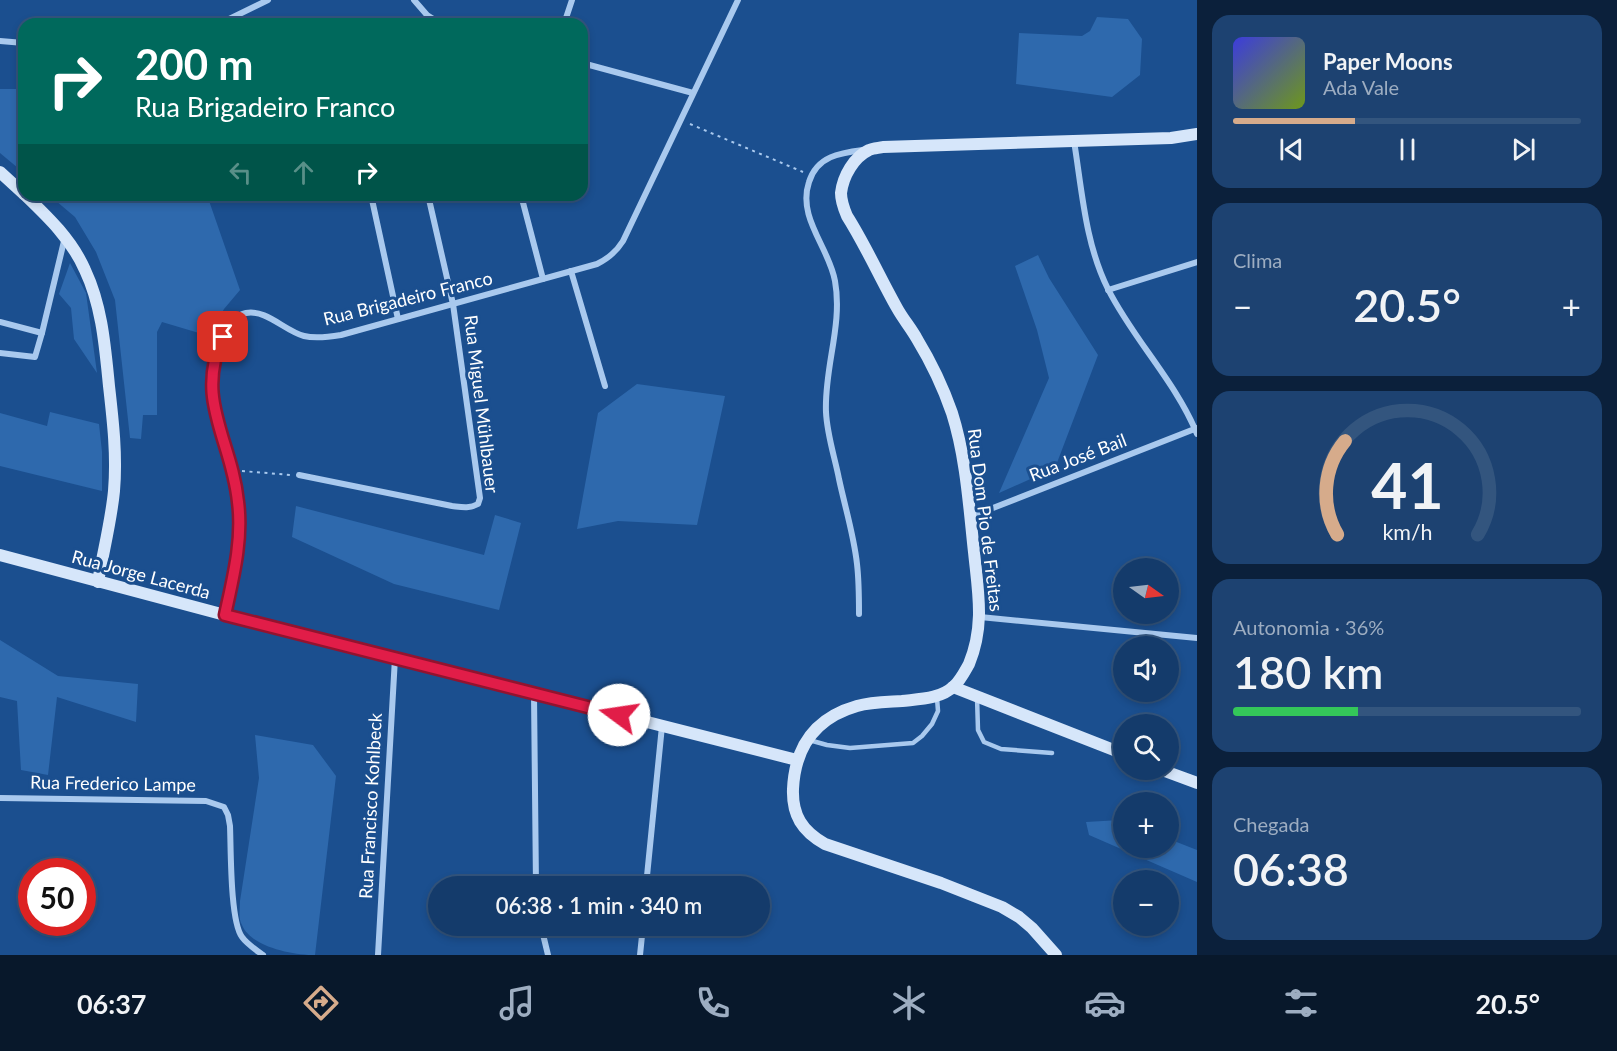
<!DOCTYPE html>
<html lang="pt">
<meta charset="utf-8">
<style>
:root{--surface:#143b6b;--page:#1d4271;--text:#f1f3f6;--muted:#9dadc1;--line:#33557e;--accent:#d6ab8b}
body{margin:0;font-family:Lato,sans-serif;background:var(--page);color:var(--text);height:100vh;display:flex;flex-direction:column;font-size:22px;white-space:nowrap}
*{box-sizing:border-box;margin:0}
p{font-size:20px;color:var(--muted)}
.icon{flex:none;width:33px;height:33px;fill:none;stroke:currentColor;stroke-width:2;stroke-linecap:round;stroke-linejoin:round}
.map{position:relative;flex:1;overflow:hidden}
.drawer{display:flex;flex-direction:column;gap:15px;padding:15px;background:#0b203b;width:420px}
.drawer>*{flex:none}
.guide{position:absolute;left:18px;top:18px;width:570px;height:183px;border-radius:18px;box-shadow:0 3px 9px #0003,0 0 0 2px var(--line);background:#00695c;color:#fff;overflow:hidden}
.needle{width:39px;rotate:104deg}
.fabs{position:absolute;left:1113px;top:558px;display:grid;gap:12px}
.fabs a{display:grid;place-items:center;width:66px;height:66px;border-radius:50%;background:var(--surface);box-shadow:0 3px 9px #0003,0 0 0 2px var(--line);font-size:30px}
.speed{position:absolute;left:18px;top:858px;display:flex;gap:12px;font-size:30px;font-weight:700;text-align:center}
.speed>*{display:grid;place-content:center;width:78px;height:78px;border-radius:50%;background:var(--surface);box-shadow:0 3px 9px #0003,0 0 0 2px var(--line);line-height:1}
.speed .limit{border:9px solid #d22;background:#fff;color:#111}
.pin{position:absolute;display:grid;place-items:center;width:51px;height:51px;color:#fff;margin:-26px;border-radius:12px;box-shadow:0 3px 9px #0006}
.me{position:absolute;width:66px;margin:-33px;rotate:284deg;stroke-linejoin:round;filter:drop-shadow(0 0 4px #0008)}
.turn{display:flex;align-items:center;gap:21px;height:126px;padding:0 18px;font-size:27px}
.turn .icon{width:78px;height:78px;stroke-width:2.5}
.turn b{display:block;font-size:42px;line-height:51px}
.lanes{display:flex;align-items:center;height:57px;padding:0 18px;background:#0003;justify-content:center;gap:30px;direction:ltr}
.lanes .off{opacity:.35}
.big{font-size:45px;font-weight:600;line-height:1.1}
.drawer .tile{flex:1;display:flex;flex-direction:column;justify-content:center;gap:9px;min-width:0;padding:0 21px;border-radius:18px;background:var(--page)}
.drawer .dial{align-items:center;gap:0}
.dial svg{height:156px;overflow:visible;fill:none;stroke:var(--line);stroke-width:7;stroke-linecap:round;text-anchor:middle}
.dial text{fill:var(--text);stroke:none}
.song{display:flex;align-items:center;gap:18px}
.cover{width:72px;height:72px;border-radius:9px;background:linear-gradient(135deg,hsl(240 70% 55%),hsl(80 70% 35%))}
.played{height:6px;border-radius:3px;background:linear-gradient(90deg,var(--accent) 35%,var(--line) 35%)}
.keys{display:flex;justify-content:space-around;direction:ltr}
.heat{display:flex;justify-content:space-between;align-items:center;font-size:33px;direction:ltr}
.charge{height:9px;border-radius:4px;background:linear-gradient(90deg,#34c759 36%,var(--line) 0)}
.trip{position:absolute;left:428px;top:876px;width:342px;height:60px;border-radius:30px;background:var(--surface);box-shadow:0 3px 9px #0003,0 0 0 2px var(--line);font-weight:600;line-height:60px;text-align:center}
.dock{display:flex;height:96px;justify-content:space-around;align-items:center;background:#08182b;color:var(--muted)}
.dock .icon{width:42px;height:42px}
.dock .active{color:var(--accent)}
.dock b{font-size:27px;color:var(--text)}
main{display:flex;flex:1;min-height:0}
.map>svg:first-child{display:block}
.green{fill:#2e69ad}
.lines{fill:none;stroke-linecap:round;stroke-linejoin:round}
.path{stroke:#a9c9ee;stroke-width:2;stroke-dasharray:3 4.5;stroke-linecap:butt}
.lane{stroke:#a9c9ee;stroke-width:4.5}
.street{stroke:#a9c9ee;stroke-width:6}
.secondary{stroke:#d6e6fa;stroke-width:12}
.route-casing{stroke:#92132f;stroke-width:15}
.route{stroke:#e11d48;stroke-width:10}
.labels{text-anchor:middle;stroke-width:6;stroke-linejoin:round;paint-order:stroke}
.street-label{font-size:18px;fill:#fff;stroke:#1b4f8f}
</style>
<main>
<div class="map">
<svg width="1197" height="955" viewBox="0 0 1197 955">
<rect width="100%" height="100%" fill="#1b4f8f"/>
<g class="green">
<polygon points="1097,17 1128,19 1142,39 1140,75 1112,97 1016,84 1019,33 1082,36 1090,31"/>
<polygon points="0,89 24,89 24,173 0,153"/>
<polygon points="49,195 207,195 240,290 224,309 209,336 162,322 157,332 157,415 143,415 141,439 130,438 115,300 96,252 75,217"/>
<polygon points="1038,255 1049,278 1098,355 1055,468 999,493 1049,378 1037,330 1015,266"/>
<polygon points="70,263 86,293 97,373 74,339 71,308 59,294"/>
<polygon points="637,384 725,396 697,525 618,521 577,529 598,413"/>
<polygon points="50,412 99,424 102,452 102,491 0,466 0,413 47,426"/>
<polygon points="296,506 484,555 495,515 521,523 499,610 394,584 292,537"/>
<polygon points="0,640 58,676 138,684 136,722 57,697 48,775 21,770 17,701 0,697"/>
<path d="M255,735L313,745L336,776L315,955C293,955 251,947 242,925C238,918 240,909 240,901L259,778Z"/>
<polygon points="1120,820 1123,822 1124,848 1168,848 1169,839 1197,850 1197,882 1089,835 1086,822"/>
</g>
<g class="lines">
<g class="path">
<polyline points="690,124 803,172"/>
<polyline points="242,471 290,475"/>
</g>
<g class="lane">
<polyline points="977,697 978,730 984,742 1001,749 1052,753"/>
<polyline points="809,740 827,745 850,748 913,743 922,736 932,724 938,711 937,698"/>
</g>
<g class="street">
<polyline points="414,0 427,15 441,24"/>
<polyline points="219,24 268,0"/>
<polyline points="564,24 572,0"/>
<polyline points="0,41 24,43"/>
<polyline points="582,63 693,93"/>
<path d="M1074,141C1082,190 1085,243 1108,289C1133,339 1176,382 1197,434"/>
<polyline points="371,195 398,319"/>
<polyline points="521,195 543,279"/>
<polyline points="571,271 605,386"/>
<polyline points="1108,290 1197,262"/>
<polyline points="0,322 42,333 65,237"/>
<polyline points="0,353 35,357 42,333"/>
<path d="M299,475L452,506C461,507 469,509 478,504L480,498L453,304L428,195"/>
<polyline points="970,517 1197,428"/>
<path d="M859,614C859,598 859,581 857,564C854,536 845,507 839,479C835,458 827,435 826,412C824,368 843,325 835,281C829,247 797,218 809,182C817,156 840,153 863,150"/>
<path d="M225,615C232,582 241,549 239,516C239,501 237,486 233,471C220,423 198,384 224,335C229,326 234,316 246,313C266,309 285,331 304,336C316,339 329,337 341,335L597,264C609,258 616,252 623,241L738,0"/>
<polyline points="980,617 1197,638"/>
<polyline points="534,694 536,886"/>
<path d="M0,798L206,801L224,807L228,815L230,826C231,849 230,921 242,937C247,944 256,950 263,955"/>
<polyline points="646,886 662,726"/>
<polyline points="541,926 548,955"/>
<polyline points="378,955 395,658"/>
<polyline points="640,955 643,926"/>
</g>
<g class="secondary">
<polyline points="0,172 24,194"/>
<path d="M25,195C48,217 72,240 85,270C102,306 105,346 109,386C113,421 117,456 114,491C111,522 103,552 98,582"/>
<polyline points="0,555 225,615 797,760"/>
<polyline points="953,687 1124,754"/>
<polyline points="1162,770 1197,783"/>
<path d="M1056,955L1032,928L1019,917L1002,907L941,883L825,844C802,831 792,815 793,789C795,747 815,718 857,706C871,702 887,702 902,701C919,699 941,699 954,686C960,681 965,671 969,664C985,625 978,592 974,552C969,506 966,457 952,413C943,387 931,362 917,339C911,328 903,319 897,308C880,278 866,246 847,216C844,209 841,201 841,193C843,176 854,157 869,150C873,148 879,148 883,147L1171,138L1197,134"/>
</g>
</g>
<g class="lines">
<g class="route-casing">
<path id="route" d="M223,337C194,400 232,440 238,502C243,540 233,578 225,615L619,715"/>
</g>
<use href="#route" class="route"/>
</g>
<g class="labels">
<g class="street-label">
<text transform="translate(408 299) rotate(-14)" y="6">Rua Brigadeiro Franco</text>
<text transform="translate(481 404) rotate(83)" y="6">Rua Miguel Mühlbauer</text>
<text transform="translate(1078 458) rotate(-21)" y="6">Rua José Bail</text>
<text transform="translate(985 520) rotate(83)" y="6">Rua Dom Pio de Freitas</text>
<text transform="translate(141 575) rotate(15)" y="6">Rua Jorge Lacerda</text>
<text transform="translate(113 784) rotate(1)" y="6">Rua Frederico Lampe</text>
<text transform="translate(371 806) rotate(-87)" y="6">Rua Francisco Kohlbeck</text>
</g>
</g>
</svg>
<div class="fabs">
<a><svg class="needle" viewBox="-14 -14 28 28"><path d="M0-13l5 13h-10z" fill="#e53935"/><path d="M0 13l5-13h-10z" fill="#9dadc1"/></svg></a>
<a><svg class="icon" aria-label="sound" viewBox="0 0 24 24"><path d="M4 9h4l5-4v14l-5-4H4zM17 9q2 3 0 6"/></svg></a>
<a><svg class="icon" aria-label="search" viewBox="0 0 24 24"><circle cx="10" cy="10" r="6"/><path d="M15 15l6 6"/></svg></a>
<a>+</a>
<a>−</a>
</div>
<div class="speed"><div class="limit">50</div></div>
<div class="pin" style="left:223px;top:337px;background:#d93025"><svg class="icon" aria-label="arrive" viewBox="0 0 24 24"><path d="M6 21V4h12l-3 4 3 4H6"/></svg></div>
<svg class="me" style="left:619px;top:715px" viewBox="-20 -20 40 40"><circle r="19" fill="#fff"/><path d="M0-13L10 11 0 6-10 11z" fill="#e11d48"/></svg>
<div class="trip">06:38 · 1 min · 340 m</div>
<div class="guide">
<div class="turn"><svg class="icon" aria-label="right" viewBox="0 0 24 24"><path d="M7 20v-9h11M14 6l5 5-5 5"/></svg><div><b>200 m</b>Rua Brigadeiro Franco</div></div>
<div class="lanes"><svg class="icon off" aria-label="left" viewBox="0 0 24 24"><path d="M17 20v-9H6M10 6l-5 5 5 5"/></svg><svg class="icon off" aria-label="ahead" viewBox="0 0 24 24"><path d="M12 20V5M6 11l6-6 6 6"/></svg><svg class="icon" aria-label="right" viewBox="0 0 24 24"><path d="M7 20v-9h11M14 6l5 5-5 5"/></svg></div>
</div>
</div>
<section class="drawer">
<div class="tile">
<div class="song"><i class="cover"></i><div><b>Paper Moons</b><p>Ada Vale</p></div></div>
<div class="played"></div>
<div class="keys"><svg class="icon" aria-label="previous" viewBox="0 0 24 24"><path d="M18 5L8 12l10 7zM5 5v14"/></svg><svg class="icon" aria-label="pause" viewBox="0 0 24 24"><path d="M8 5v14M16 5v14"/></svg><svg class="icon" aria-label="next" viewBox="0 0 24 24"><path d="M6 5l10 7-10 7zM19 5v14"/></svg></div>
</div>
<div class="tile"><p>Clima</p>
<div class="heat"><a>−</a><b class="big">20.5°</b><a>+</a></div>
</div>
<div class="tile dial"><svg viewBox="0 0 100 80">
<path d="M14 69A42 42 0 1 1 86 69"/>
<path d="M14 69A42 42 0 0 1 18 21" stroke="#d6ab8b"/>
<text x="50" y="56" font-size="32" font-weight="700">41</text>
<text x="50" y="72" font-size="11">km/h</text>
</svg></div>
<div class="tile"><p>Autonomia · 36%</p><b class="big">180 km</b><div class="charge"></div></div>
<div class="tile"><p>Chegada</p><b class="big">06:38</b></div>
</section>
</main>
<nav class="dock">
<b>06:37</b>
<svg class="icon active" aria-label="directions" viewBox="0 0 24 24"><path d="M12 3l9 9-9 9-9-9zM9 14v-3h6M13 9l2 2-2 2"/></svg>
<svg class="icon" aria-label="music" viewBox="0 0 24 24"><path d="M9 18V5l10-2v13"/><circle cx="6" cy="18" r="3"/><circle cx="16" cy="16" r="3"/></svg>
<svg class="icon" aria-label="phone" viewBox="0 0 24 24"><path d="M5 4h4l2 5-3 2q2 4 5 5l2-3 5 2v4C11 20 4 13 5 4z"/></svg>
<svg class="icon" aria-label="climate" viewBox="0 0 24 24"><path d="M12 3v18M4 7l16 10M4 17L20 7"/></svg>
<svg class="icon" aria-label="car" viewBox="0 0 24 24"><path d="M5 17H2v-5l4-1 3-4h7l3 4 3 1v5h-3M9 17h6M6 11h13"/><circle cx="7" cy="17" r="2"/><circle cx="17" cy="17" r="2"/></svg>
<svg class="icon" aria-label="filters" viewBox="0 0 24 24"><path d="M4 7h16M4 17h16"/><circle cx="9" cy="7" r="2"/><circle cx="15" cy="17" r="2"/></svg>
<b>20.5°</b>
</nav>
